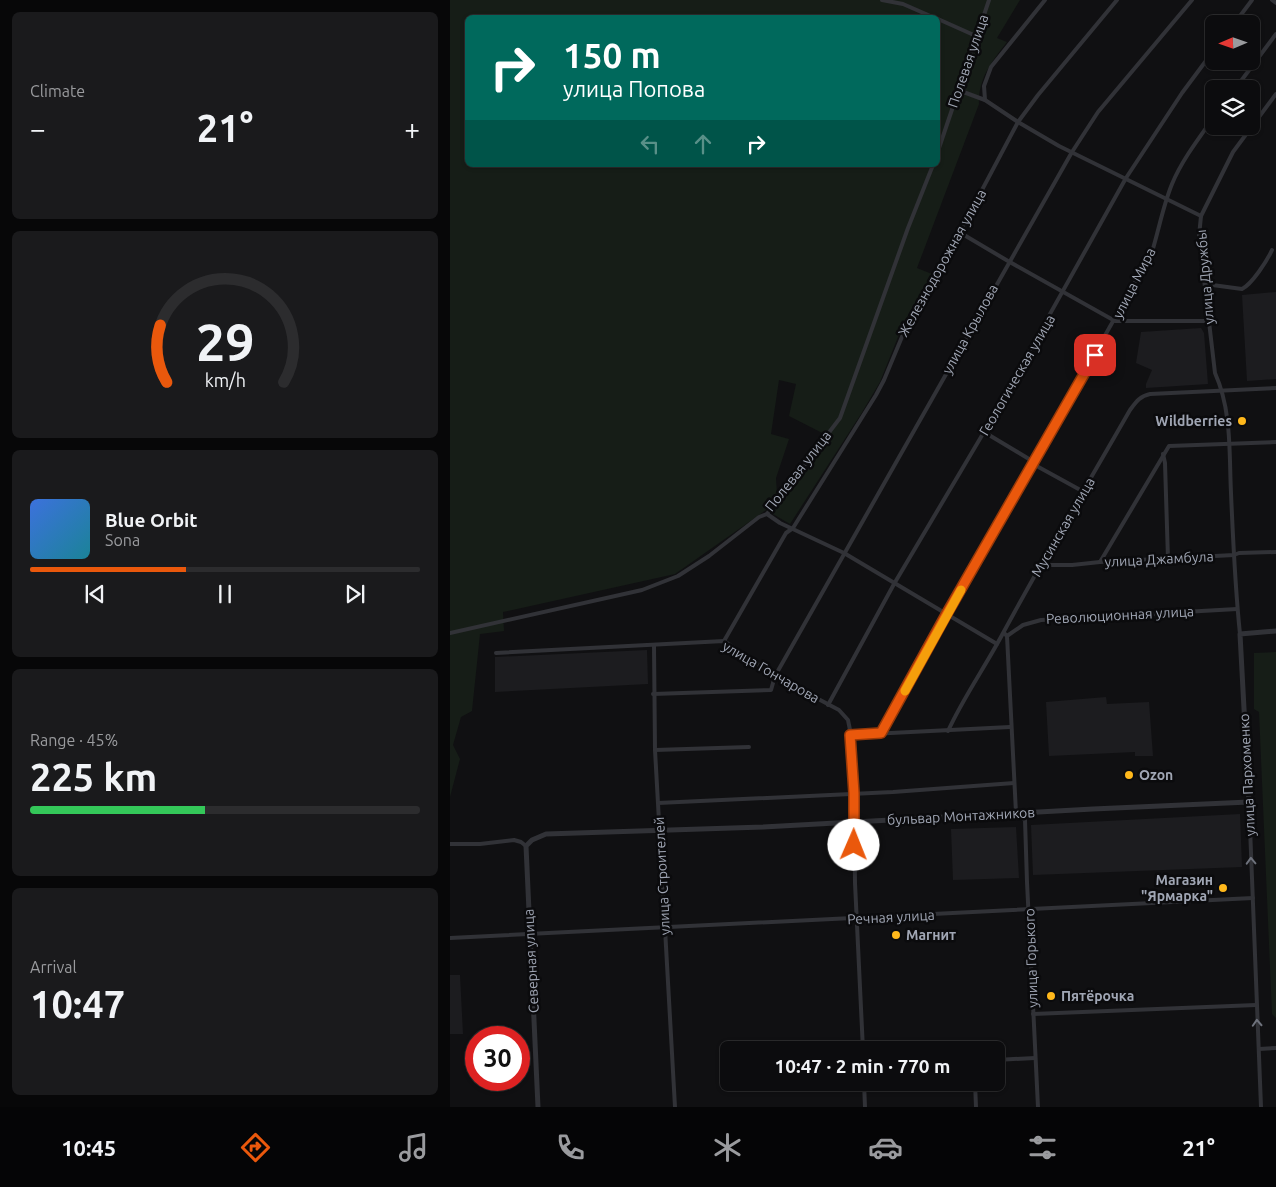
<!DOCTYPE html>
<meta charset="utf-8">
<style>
:root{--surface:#0c0c0e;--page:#1a1a1c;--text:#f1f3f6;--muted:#9a9b9e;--line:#2c2c2e;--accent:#ea580c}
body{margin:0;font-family:Ubuntu,sans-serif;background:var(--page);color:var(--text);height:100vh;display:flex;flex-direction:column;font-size:19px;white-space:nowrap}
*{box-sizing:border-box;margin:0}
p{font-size:16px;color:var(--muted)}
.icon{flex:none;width:28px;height:28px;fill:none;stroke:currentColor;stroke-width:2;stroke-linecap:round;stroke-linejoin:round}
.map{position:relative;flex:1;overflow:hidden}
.sheet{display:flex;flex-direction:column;gap:12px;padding:12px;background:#070708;width:450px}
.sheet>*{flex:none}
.top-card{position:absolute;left:15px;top:15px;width:475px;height:152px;border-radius:8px;box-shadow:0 1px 4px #0004,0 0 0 1px var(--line);background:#00695c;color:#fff;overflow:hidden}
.needle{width:32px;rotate:268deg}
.tools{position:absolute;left:755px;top:15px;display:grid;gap:10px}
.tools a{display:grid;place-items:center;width:55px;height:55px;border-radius:8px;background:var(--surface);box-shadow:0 1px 4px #0004,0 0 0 1px var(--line);font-size:25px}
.speed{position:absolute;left:15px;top:1026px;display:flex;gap:10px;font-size:25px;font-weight:700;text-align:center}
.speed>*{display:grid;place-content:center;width:65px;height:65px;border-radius:50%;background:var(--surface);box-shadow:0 1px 4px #0004,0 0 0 1px var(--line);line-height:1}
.speed .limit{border:8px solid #d22;background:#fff;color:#111}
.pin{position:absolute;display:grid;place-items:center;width:42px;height:42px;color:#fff;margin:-21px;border-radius:10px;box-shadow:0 2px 8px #0006}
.me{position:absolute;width:55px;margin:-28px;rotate:1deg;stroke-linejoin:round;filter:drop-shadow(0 0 4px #0008)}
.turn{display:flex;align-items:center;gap:18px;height:105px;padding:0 15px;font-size:22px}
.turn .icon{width:65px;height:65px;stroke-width:2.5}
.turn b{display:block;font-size:35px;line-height:42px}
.lanes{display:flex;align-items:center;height:48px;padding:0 15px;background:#0003;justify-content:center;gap:25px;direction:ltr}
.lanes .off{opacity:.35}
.big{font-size:38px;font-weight:700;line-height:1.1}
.sheet .widget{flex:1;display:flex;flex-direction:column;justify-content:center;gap:8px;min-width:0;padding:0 18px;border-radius:8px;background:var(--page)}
.sheet .dial{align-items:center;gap:0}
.dial svg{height:130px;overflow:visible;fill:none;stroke:var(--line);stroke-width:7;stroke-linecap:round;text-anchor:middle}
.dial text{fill:var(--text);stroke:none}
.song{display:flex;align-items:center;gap:15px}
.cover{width:60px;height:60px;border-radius:8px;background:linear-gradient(135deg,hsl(220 70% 55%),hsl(190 70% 35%))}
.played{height:5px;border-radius:2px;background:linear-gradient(90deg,var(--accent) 40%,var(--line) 40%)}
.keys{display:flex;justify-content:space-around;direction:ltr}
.heat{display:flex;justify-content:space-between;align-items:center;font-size:28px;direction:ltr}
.charge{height:8px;border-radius:4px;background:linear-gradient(90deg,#34c759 45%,var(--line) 0)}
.trip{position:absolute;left:270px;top:1041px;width:285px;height:50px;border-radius:8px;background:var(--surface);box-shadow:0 1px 4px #0004,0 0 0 1px var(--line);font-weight:700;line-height:50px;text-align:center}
.dock{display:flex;height:80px;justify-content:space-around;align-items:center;background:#050506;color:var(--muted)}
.dock .icon{width:35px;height:35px}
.dock .current{color:var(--accent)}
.dock b{font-size:22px;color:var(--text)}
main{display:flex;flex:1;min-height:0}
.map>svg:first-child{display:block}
.built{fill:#1c1c1f}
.green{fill:#161d17;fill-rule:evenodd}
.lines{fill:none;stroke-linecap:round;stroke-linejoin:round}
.minor{stroke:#313237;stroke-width:4}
.tertiary{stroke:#313237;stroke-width:5}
.oneway{stroke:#6e727c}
.route-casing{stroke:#983908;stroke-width:12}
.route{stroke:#ea580c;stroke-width:9}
.slow{stroke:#f59e0b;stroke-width:9}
.poi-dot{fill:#ffb81b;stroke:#0b0b0d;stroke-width:2}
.labels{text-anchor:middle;stroke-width:5;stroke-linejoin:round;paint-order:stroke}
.street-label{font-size:14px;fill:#a0a6b4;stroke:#0b0b0d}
.poi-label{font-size:14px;font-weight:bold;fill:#a0a6b4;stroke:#0b0b0d;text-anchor:start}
</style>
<main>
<section class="sheet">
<div class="widget"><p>Climate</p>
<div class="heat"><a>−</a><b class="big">21°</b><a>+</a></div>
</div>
<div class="widget dial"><svg viewBox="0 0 100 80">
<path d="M14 69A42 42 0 1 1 86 69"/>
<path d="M14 69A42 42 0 0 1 10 34" stroke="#ea580c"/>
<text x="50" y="56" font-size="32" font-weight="700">29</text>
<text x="50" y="72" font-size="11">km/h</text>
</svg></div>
<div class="widget">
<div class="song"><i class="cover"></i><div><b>Blue Orbit</b><p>Sona</p></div></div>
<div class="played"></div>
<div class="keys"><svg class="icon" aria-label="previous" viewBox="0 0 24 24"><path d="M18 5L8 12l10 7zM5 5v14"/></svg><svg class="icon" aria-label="pause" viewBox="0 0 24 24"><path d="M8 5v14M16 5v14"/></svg><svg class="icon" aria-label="next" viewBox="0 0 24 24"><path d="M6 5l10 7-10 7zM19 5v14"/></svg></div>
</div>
<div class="widget"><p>Range · 45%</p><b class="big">225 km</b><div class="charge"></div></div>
<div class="widget"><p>Arrival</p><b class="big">10:47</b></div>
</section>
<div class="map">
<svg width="826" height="1107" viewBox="0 0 826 1107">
<rect width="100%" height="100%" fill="#101012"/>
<g class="built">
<polygon points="826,292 826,379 797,381 792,295"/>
<polygon points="751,328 754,333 758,384 696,388 696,384 702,370 686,363 691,332"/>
<polygon points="197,650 198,684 45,692 45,657"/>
<polygon points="656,697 657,704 699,702 703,756 685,756 685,752 599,756 596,702"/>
<polygon points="790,814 792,867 583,875 581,825"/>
<polygon points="566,827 569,878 503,880 501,829"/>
<polygon points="0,975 10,975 13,1034 0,1034"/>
</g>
<g class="green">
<path d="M0,0H570L547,38L557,42C542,61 528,79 529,104L467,268L482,274L454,322L430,382L411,414L340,524L316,510L225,574L53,612L54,631L30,634L22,711L11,717L3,745L10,759L0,797ZM18,18H488V165H18ZM329,380L346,384L339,416L382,438L333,498L327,495L326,478L339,439L321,434Z"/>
<polygon points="826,652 826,1018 822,1014 809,712 804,709 804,653"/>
</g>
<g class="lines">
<g class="minor">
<polyline points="432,0 453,4 485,18"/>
<polyline points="595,0 541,67 534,86 535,100 568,122 609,146 751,216"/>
<polyline points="822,0 826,3"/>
<polyline points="488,19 526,36"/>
<polyline points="784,24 802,0"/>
<polyline points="785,89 826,34"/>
<polyline points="508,90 535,100"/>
<polyline points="488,151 539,0"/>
<polyline points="509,232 558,261 665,321 759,321"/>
<path d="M755,284L792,289C802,284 817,261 822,250"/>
<polyline points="534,432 579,459 583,464 634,492"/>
<polyline points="713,454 715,463 718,559"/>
<polyline points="317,514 330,523 394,553 547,644"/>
<polyline points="650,562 719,446 826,442"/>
<polyline points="591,565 622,565 650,562 784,555 789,553 826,552"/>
<polyline points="0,633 192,590 228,576 259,556 309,517 317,514 390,418 458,228 483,165"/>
<polyline points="554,633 557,636 566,813 575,820 577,882 588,1107"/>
<path d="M790,634C785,587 783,540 781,493C779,452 782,411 765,373L749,236L751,216L783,152L826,94"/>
<polyline points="557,636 573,625 591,620 787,609"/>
<polyline points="274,641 336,533 343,528 426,395 434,380 459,320 496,258 568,122 588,95 667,0"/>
<polyline points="204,646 205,750 225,1107"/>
<polyline points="46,653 274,641 325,676 389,710 398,720 401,735 404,793 405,883 413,1050"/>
<polyline points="203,694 321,690 325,676 622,152 648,112 742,0"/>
<polyline points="378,705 444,584 534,432 676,178 732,93 764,50"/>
<path d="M498,731C513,698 535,667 552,635C593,559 637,485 680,410C686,402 690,396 700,394L826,388"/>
<path d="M431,733L702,252C709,229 713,206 722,184C732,160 749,138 764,117"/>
<polyline points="401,735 560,727"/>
<polyline points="205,750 299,747"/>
<polyline points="799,802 811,1107"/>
<polyline points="208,803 443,792 564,783"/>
<polyline points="0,844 30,844 64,840 71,842 76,846"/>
<polyline points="0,938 803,898"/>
<polyline points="583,1014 806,1005"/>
<polyline points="809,1049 826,1048"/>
<polyline points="546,1060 585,1058"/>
<polyline points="414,1082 415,1107"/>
<polyline points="525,1082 526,1107"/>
</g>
<polyline class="tertiary" points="88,1107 76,846 82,840 96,834 313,827 643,809 799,802 790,634 826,631"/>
</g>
<defs><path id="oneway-chevron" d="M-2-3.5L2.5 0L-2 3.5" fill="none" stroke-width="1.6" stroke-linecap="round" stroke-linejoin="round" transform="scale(1.25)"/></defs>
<g class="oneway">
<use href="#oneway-chevron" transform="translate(801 861) rotate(-92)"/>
<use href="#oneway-chevron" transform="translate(807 1023) rotate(-93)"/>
</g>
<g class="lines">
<g class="route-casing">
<polyline id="route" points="404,845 404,793 400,735 431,733 496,615 645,355"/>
</g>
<use href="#route" class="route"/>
<polyline class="slow" points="455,691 511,590"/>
</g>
<g class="poi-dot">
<circle cx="792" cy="421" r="5"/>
<circle cx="679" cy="775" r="5"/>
<circle cx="773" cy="888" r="5"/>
<circle cx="446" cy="935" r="5"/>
<circle cx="601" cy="996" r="5"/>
</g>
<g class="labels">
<g class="street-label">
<text transform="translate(518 61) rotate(-71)" y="5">Полевая улица</text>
<text transform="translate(492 263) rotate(-61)" y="5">Железнодорожная улица</text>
<text transform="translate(755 277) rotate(-95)" y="5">улица Дружбы</text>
<text transform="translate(684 283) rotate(-63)" y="5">улица Мира</text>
<text transform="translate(520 329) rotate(-61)" y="5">улица Крылова</text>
<text transform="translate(567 375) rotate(-60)" y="5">Геологическая улица</text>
<text transform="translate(348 471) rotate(-52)" y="5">Полевая улица</text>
<text transform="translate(613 527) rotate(-60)" y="5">Мусинская улица</text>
<text transform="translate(709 559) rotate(-3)" y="5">улица Джамбула</text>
<text transform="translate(670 615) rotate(-3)" y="5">Революционная улица</text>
<text transform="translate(321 672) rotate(30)" y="5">улица Гончарова</text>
<text transform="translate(797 775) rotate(-93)" y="5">улица Пархоменко</text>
<text transform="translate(511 816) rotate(-3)" y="5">бульвар Монтажников</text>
<text transform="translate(212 876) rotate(-93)" y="5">улица Строителей</text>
<text transform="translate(441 917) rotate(-3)" y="5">Речная улица</text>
<text transform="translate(581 958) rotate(-92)" y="5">улица Горького</text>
<text transform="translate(81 961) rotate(-93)" y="5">Северная улица</text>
</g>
<g class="poi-label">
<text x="782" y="426" text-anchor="end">Wildberries</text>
<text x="689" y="780">Ozon</text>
<text x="763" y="885" text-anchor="end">Магазин<tspan x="763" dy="16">"Ярмарка"</tspan></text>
<text x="456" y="940">Магнит</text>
<text x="611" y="1001">Пятёрочка</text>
</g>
</g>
</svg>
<div class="tools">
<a><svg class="needle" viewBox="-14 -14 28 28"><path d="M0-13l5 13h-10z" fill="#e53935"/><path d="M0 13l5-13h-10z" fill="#9a9b9e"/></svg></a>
<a><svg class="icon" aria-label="layers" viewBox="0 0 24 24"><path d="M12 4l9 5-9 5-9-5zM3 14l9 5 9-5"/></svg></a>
</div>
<div class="speed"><div class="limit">30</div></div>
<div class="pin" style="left:645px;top:355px;background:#d93025"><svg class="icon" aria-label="arrive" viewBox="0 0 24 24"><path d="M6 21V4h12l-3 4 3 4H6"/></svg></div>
<svg class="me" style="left:404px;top:845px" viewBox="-20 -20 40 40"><circle r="19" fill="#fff"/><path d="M0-13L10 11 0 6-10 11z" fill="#ea580c"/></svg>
<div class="trip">10:47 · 2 min · 770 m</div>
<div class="top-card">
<div class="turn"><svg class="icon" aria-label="right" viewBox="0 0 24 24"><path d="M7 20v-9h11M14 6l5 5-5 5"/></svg><div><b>150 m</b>улица Попова</div></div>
<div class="lanes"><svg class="icon off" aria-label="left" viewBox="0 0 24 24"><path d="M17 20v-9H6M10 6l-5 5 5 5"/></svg><svg class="icon off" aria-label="ahead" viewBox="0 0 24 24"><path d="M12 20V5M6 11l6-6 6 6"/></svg><svg class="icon" aria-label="right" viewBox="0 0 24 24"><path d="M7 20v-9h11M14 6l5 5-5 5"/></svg></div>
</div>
</div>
</main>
<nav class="dock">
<b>10:45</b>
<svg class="icon current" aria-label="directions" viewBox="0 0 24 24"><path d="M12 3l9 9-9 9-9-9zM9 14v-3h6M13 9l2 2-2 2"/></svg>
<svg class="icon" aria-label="music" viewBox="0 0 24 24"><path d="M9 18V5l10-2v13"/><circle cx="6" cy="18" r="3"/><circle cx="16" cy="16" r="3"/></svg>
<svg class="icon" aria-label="phone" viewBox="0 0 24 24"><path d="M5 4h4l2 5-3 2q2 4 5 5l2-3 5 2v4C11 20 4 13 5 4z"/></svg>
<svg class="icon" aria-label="climate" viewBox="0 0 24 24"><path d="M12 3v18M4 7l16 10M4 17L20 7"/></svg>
<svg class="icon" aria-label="car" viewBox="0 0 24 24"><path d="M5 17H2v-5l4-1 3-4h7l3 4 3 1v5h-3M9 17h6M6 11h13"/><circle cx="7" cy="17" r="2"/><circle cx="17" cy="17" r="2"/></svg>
<svg class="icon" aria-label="filters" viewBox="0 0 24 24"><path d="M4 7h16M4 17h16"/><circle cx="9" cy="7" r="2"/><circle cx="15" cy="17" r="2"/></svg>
<b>21°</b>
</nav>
